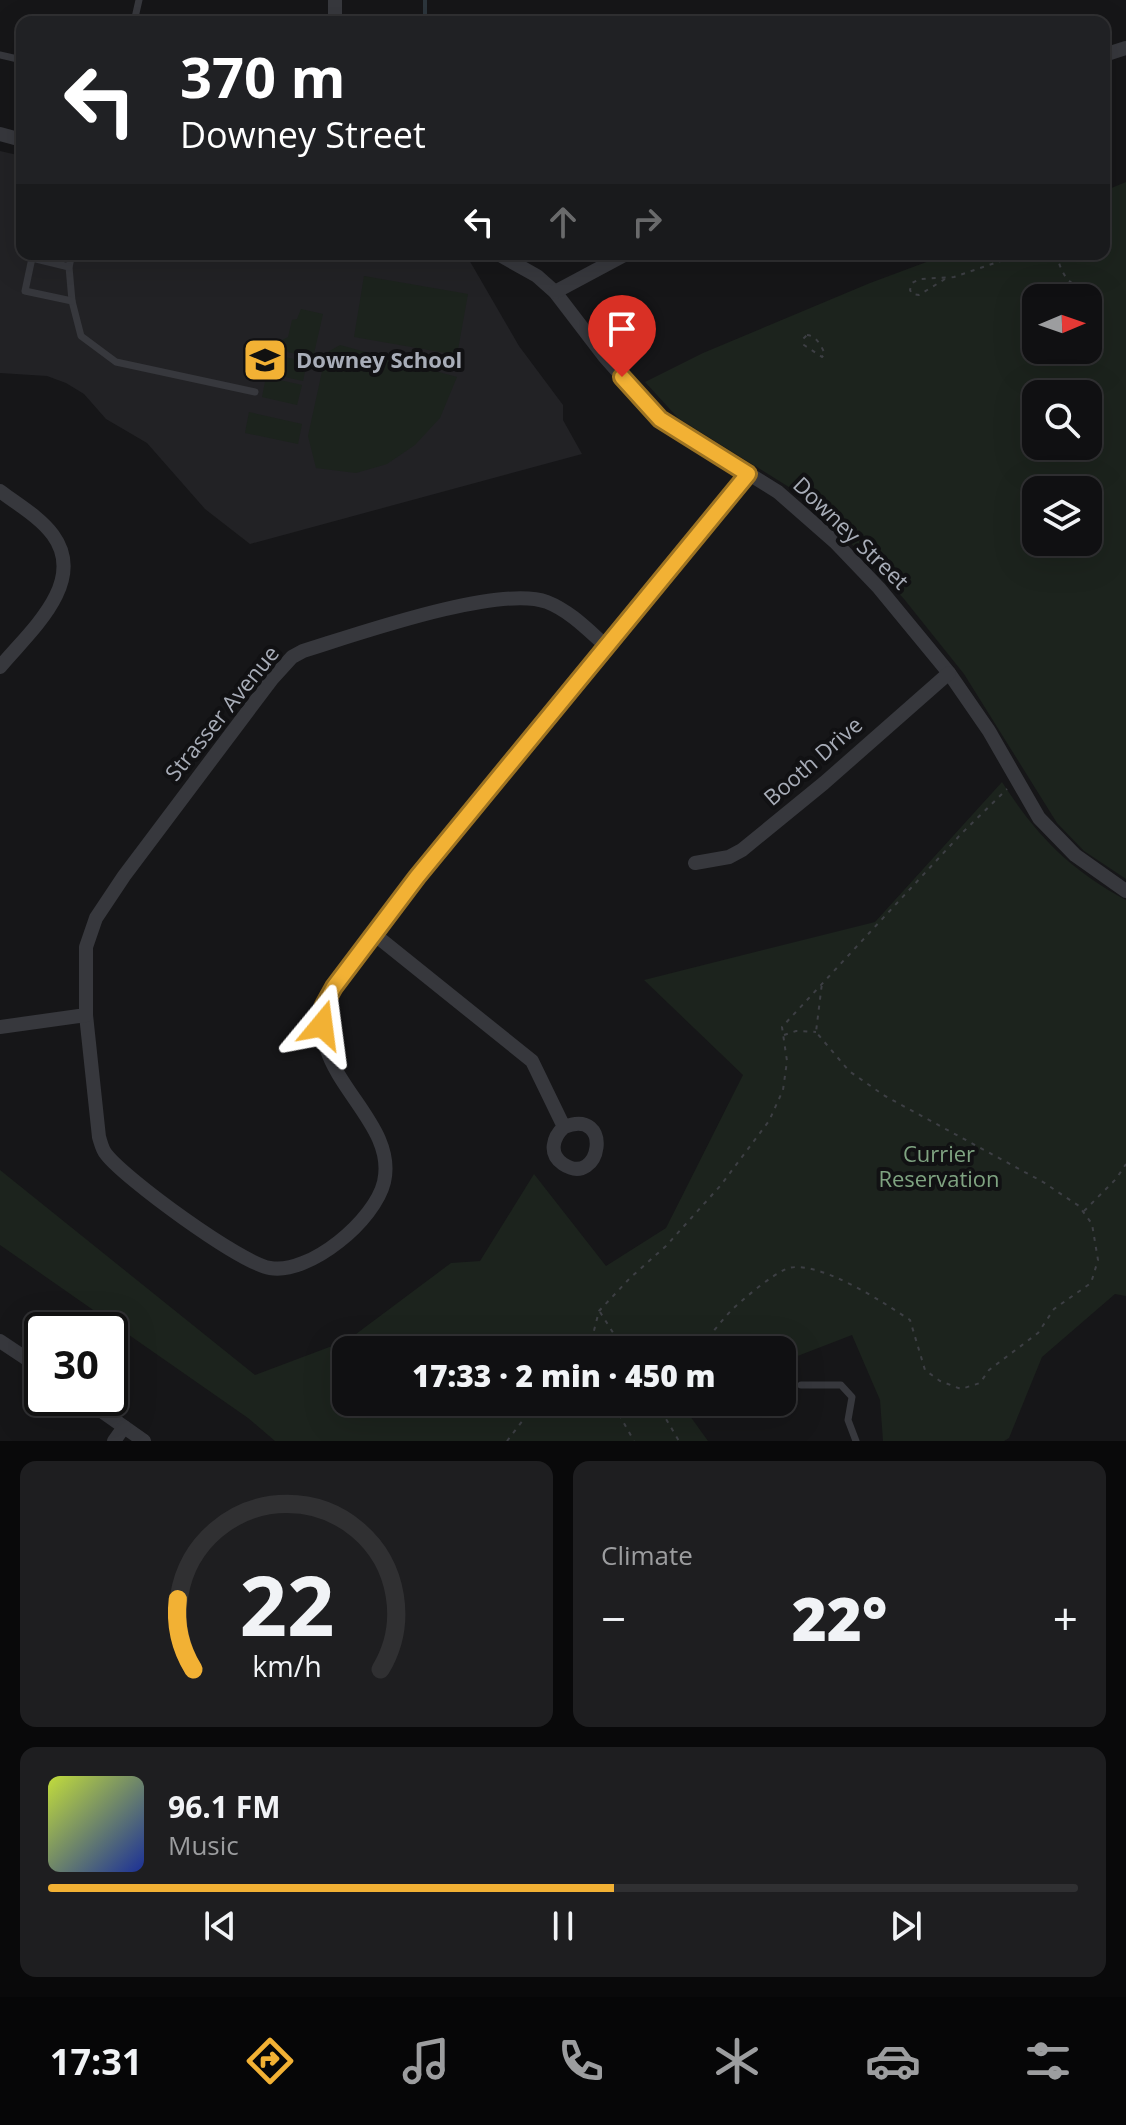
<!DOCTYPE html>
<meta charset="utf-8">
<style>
:root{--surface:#101012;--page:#1e1e20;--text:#f1f3f6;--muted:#9c9d9f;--line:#303032;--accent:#f2b134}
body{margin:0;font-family:"Open Sans",sans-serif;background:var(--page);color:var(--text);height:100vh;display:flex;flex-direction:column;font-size:30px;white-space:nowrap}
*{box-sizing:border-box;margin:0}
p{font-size:26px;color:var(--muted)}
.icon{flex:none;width:44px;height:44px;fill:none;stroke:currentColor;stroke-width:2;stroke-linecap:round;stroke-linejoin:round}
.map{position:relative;height:1441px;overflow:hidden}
.side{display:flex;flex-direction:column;gap:20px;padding:20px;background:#09090a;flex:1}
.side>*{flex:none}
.guide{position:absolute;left:16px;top:16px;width:1094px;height:244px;border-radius:16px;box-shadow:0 8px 32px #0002,0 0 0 2px var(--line);background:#202124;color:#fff;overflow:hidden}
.needle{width:52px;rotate:88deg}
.fabs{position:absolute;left:1022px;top:284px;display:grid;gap:16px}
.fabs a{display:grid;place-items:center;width:80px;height:80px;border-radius:16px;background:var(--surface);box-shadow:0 8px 32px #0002,0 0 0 2px var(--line);font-size:40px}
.speed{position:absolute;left:24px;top:1312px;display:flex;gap:16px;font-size:40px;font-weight:700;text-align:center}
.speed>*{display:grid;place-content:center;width:104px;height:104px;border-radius:50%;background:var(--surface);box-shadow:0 8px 32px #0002,0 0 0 2px var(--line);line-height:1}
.speed .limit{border:4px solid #111;border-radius:12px;background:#fff;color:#111}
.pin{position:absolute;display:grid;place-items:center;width:68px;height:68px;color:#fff;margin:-82px -34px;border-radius:50% 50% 50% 0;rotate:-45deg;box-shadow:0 0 8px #0007}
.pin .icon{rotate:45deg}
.me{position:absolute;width:88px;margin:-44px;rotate:16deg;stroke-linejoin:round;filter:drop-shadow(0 0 6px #0008)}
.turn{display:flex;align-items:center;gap:28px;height:168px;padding:0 32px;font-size:36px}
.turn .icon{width:104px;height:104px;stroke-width:2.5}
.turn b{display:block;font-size:56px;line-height:68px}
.lanes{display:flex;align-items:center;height:76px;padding:0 32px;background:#0003;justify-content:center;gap:40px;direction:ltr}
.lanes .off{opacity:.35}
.big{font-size:60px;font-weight:800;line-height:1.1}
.side .tile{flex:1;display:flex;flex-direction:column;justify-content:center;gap:12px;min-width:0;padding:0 28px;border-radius:16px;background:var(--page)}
.side .dial{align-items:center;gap:0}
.dial svg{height:208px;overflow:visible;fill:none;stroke:var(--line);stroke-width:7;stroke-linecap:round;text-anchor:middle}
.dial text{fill:var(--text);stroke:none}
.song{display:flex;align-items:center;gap:24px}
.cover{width:96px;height:96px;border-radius:12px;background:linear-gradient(135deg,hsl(70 70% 55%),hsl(230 70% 35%))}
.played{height:8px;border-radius:4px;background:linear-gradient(90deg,var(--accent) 55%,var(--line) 55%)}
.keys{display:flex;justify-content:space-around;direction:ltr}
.heat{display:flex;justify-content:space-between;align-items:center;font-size:44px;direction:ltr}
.side .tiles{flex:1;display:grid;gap:20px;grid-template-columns:1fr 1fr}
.tile:last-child{grid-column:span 2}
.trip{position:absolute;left:332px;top:1336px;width:464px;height:80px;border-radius:16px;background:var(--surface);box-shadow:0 8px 32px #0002,0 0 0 2px var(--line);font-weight:800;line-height:80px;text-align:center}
.tabs{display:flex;height:128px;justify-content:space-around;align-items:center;background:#060607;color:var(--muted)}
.tabs .icon{width:56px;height:56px}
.tabs .active{color:var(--accent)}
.tabs b{font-size:36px;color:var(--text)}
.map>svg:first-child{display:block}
.built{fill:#222225}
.green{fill:#1c231d;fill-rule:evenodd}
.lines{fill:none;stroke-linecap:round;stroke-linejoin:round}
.stream{stroke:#2c353c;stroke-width:4}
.path{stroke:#3d3f44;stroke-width:2;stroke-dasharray:4 6;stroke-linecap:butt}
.service{stroke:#37383d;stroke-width:7}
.minor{stroke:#37383d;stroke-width:14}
.route-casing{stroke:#9d7322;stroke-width:20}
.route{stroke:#f2b134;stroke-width:14}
.labels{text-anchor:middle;stroke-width:8;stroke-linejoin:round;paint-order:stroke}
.poi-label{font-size:22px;font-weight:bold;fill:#a8adb8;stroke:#111113;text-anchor:start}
.street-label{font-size:22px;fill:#a8adb8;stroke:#111113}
.park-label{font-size:22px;fill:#7fa381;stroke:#111113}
</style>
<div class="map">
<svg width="1126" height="1441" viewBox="0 0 1126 1441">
<rect width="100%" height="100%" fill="#161618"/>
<polygon class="built" points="0,151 22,156 22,254 449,254 468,258 519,346 563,405 563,420 582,454 250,544 205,509 147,443 106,419 84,394 66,383 47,376 0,373"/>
<g class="green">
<path d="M1126,182V879L1084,851L1057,823L964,674L904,599L869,561L800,494L678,418L645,382L703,353L870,283L948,254H1104V191ZM1036,298H1088V350H1036ZM1036,394H1088V446H1036ZM1036,490H1088V542H1036Z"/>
<polygon points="364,276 468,294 457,355 354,337"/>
<polygon points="301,309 323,314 313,358 288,352 280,341 288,337 292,320 297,319"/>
<polygon points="340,345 457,377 440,418 415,445 387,464 356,473 316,468 308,436 326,353"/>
<polygon points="271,354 307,362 303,381 267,373"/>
<polygon points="266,377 302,385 297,405 262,397"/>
<polygon points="249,412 302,424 298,444 245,433"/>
<path d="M1002,782C1037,836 1069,869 1126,900V1296L1115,1294L1042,1357L1009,1438L1004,1441H883L880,1400L852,1335L782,1362V1350H346V1402H680L708,1441H275L248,1418L0,1245V1170L255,1375L348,1340L451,1263L480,1261L534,1174L606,1266L666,1228L743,1075L644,980L875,922Z"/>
</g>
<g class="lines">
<polyline class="stream" points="425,22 425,0"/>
<g class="path">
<path d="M1056,254C1063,276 1068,289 1094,287"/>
<polyline points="945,279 919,295 912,294 910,290 912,283 920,279 954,277 1021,254"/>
<path d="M807,335C817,336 821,346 825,354L822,357L804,345L803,339Z"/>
<polyline points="784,1035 796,1031 816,1032"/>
<polyline points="1084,1211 1116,1179 1126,1164"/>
<polyline points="600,1312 624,1350"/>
<polyline points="589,1350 599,1311 630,1278 666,1246 721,1185 769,1121 783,1090 787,1061 782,1027 962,833 1007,789"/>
<path d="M692,1350C711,1339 720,1320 736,1306C747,1296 772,1275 786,1269C815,1257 886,1304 910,1320L925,1370L940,1381L961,1389L980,1383L989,1370L1038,1333L1054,1309L1091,1283L1098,1260L1092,1224L1079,1206L1043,1182L885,1096L849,1071L816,1032L822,983"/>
<polyline points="613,1402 616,1410"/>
<polyline points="630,1402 617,1411 634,1441"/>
<polyline points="656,1402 679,1441"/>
<polyline points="507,1441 527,1415 543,1402"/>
</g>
<g class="service">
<polyline points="134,22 139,0"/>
<polyline points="0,55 22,60"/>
<polyline points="72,254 69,267 72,301 81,336 116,362 255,392"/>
<polyline points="69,267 32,258 25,291 72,301"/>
<polyline points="801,1385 841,1385 852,1397 848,1420 856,1441"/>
</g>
<g class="minor">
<polyline points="335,0 335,22"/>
<polyline points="1104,55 1126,48"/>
<polyline points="0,134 22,140"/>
<polyline points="498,254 537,276 555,292 604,356 660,419 778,492 835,542 879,588 949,673 989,731 1039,818 1075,855 1126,891"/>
<polyline points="555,292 626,254"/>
<path d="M0,491C17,504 40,517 53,535C88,583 28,633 0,667"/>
<polyline points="695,863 729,857 742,850 824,783 949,673"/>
<path d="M374,934L532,1061L564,1127C553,1137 548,1154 563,1164C601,1189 614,1107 564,1127"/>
<path d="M86,1015L99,1137C101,1143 102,1149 106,1154C125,1179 240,1263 270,1268C310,1275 375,1220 384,1182C400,1113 288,1068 334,987L417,877L748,474"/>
<path d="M0,1027L86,1015V947L96,918L124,876L272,679L292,657L303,651C355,635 499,584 547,602C570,611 588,630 606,646"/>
<polyline points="0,1341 42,1369"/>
<polyline points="83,1398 144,1441"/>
<polyline points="114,1441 124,1427"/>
</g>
</g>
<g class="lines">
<g class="route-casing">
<polyline id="route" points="322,1025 324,1005 334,987 417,877 748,474 660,419 622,377"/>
</g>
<use href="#route" class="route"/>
</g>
<defs>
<g id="school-square" transform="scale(2.3)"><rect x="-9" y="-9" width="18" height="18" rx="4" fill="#f2b134" stroke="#111113"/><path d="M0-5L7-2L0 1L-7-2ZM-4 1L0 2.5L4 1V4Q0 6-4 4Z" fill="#111"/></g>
</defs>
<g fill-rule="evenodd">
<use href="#school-square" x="265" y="360"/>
</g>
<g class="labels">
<g class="poi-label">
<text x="296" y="368">Downey School</text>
</g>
<g class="street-label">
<text transform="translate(851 533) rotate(44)" y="8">Downey Street</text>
<text transform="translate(222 713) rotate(-51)" y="8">Strasser Avenue</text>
<text transform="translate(813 761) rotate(-41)" y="8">Booth Drive</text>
</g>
<g class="park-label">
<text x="939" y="1162">Currier<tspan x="939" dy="25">Reservation</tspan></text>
</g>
</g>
</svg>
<div class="fabs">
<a><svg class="needle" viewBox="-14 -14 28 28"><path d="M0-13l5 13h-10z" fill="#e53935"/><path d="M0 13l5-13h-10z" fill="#9c9d9f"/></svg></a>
<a><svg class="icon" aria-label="search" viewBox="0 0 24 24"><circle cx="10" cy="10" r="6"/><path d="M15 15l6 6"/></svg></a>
<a><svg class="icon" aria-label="layers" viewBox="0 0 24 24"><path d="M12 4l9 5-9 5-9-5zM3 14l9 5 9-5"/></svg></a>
</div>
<div class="speed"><div class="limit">30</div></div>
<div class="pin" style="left:622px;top:377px;background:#d93025"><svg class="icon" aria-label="arrive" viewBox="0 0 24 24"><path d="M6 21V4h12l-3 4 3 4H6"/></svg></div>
<svg class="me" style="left:322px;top:1025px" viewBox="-20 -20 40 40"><path d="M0-17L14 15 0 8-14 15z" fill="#f2b134" stroke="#fff" stroke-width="4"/></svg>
<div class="trip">17:33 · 2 min · 450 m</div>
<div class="guide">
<div class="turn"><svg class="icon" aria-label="left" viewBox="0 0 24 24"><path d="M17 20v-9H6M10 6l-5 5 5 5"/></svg><div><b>370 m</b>Downey Street</div></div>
<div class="lanes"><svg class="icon" aria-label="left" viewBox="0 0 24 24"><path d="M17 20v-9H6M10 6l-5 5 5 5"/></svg><svg class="icon off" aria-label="ahead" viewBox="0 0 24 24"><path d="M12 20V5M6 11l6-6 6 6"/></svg><svg class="icon off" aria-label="right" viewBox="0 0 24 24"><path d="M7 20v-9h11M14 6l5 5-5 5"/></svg></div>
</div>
</div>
<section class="side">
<div class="tiles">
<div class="tile dial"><svg viewBox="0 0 100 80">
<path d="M14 69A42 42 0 1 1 86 69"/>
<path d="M14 69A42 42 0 0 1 8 42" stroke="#f2b134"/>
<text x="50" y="56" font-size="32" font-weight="700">22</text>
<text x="50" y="72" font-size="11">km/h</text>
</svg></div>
<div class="tile"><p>Climate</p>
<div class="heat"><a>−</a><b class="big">22°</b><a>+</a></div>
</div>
<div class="tile">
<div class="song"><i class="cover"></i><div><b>96.1 FM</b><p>Music</p></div></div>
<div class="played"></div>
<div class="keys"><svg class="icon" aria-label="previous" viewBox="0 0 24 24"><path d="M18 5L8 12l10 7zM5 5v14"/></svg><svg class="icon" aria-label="pause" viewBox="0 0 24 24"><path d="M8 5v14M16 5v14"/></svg><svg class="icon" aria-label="next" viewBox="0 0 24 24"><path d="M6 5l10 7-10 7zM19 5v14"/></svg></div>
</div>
</div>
</section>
<nav class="tabs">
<b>17:31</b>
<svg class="icon active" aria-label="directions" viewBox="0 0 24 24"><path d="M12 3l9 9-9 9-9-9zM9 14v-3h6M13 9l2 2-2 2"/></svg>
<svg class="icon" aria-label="music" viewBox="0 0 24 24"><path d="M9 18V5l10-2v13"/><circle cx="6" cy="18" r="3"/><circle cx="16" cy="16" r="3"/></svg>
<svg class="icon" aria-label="phone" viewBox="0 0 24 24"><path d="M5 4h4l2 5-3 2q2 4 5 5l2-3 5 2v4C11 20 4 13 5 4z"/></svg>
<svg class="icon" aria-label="climate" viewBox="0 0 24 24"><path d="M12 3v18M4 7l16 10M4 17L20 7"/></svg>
<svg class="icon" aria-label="car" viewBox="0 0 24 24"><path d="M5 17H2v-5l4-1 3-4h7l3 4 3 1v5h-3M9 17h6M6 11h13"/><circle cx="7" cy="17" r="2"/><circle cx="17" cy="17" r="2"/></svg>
<svg class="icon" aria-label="filters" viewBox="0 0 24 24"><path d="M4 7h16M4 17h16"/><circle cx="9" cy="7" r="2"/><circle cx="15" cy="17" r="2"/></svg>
</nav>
